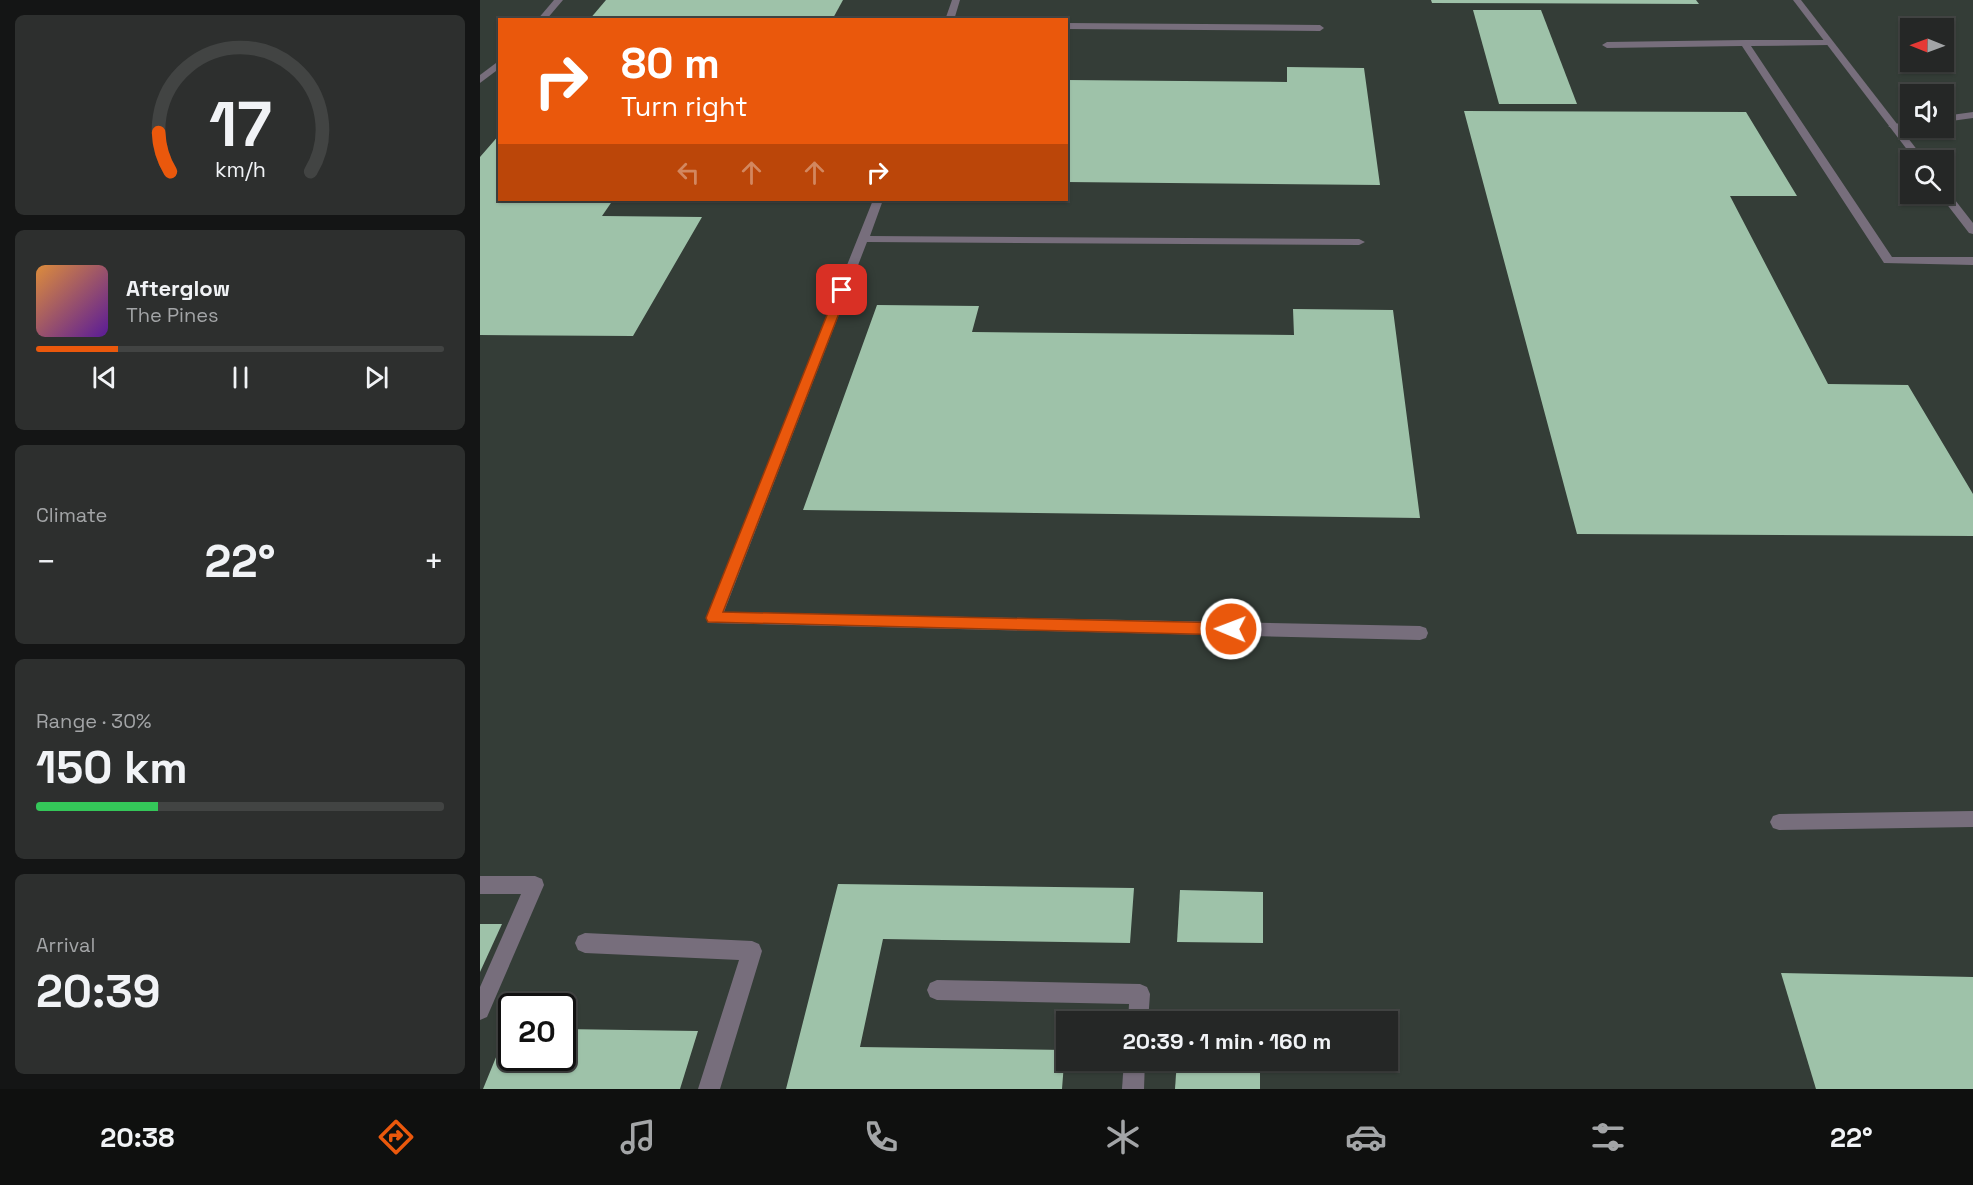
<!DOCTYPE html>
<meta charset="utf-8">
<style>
:root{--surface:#252726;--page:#2d2f2e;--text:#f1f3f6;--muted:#a3a5a7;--line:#424443;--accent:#ea580c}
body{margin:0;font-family:"Space Grotesk",sans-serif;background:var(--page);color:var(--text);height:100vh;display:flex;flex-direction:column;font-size:22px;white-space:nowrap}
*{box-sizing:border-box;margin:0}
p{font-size:20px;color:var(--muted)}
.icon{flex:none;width:33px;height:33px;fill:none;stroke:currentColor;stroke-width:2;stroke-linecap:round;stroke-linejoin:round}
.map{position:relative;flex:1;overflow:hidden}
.side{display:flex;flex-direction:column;gap:15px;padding:15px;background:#141515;width:480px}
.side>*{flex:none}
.banner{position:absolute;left:18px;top:18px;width:570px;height:183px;border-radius:0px;box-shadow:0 2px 4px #0004,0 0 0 2px var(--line);background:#ea580c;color:#fff;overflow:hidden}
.needle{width:39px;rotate:271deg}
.fabs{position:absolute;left:1420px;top:18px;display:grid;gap:12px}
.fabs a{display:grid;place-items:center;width:54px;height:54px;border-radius:0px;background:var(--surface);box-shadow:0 2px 4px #0004,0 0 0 2px var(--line);font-size:30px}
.speed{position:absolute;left:18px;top:993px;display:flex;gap:12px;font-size:30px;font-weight:700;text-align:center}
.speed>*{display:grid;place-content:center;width:78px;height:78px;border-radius:50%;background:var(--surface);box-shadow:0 2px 4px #0004,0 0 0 2px var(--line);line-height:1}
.speed .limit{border:3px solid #111;border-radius:9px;background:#fff;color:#111}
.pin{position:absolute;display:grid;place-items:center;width:51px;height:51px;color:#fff;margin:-26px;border-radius:12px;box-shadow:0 3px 9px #0006}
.me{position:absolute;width:66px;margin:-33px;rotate:271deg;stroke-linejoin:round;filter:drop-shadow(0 0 4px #0008)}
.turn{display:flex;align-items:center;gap:21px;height:126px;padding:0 24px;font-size:27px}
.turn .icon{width:78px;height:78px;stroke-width:2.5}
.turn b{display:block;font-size:42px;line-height:51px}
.lanes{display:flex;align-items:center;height:57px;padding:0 24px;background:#0003;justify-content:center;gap:30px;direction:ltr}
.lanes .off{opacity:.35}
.big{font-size:45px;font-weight:600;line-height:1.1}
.side .widget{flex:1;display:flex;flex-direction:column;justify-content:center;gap:9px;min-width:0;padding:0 21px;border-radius:9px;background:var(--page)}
.side .dial{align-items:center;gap:0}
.dial svg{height:156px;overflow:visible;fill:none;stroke:var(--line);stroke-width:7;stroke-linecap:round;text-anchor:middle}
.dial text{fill:var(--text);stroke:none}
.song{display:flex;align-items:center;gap:18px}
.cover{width:72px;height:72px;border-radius:9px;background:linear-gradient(135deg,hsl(30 70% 55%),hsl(270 70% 35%))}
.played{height:6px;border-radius:3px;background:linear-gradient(90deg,var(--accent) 20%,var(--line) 20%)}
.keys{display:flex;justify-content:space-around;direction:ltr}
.heat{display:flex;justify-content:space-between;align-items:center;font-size:33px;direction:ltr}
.charge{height:9px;border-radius:4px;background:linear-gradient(90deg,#34c759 30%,var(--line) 0)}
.trip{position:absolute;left:576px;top:1011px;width:342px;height:60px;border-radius:0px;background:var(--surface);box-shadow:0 2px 4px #0004,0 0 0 2px var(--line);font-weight:600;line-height:60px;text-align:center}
.tabs{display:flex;height:96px;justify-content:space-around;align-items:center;background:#0f100f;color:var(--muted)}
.tabs .icon{width:42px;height:42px}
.tabs .current{color:var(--accent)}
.tabs b{font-size:27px;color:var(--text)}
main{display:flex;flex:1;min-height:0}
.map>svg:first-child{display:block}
.built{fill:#343d37;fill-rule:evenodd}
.building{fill:#9ec2a9}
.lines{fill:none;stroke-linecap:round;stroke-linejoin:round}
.service{fill:#776e7c;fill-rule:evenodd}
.minor{fill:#776e7c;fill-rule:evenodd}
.route{fill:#ea580c;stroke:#983908;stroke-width:1.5}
</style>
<main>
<section class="side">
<div class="widget dial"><svg viewBox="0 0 100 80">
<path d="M14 69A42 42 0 1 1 86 69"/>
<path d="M14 69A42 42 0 0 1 8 49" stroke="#ea580c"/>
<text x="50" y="56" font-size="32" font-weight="700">17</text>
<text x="50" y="72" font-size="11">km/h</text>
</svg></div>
<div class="widget">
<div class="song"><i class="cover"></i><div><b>Afterglow</b><p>The Pines</p></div></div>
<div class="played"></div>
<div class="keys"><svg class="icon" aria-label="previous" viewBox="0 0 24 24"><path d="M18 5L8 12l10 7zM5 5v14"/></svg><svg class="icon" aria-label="pause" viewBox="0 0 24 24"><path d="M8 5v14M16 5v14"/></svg><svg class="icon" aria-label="next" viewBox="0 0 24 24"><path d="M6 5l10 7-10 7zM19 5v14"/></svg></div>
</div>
<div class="widget"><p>Climate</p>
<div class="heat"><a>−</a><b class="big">22°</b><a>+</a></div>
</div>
<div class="widget"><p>Range · 30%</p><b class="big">150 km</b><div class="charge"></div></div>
<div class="widget"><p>Arrival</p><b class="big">20:39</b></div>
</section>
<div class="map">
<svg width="1493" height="1089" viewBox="0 0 1493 1089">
<rect width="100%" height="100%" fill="#313432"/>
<path class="built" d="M0,0H1493V1089H0ZM20,20H586V200H20ZM1431,28H1464V62H1431ZM1431,94H1464V128H1431ZM1431,160H1464V194H1431ZM32,1006H82V1058H32ZM586,1022H908V1060H586Z"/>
<g class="building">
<polygon points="126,0 363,0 352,20 109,20"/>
<polygon points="951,0 1216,0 1219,4 952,3"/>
<polygon points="993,10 1061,10 1097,104 1019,104"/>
<polygon points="807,67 884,68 900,185 586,182 586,80 807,82"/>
<polygon points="984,111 1266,112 1317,196 1250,196 1348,384 1428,385 1493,494 1493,536 1097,534"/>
<polygon points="20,134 20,200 133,200 122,216 222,217 153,336 0,335 0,157"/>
<polygon points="397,305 499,306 492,332 814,335 813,309 913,310 940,518 323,510"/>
<polygon points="358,884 654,888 650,943 403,939 380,1047 585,1050 582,1089 306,1089"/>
<polygon points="700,890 783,892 783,943 697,942"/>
<polygon points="0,924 22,924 0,972"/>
<polygon points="1301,973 1493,977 1493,1089 1336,1089"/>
<polygon points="28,1028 32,1028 32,1058 82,1058 82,1029 218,1031 200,1089 3,1089"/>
<polygon points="697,1060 780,1060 780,1089 695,1089"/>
</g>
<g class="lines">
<g class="service">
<polygon points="74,0 83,0 66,20 57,20"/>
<polygon points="472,0 480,0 474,20 465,20"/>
<polygon points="586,23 840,25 844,28 840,31 586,29"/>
<polygon points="1265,40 1352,40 1352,44 1349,45 1271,46 1412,257 1493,257 1493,265 1404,263 1262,46 1127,48 1122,45 1127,42"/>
<polygon points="20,60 20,68 0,83 0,75"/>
<polygon points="1493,112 1493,118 1464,122 1464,116"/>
<polygon points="1431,120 1431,126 1413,129 1408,126"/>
<polygon points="393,200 403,200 390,236 879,239 885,242 879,245 387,242 244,612 940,626 946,628 948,633 946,638 940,640 228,623 226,618"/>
<polygon points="1493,811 1493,827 1299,830 1293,828 1290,822 1293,816 1299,814"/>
<polygon points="0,876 55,876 62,879 64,885 7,1017 0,1020 0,987 41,894 0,894"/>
<polygon points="105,933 272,941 279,944 282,951 240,1089 218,1089 259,960 105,953 98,950 95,943 98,936"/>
<polygon points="457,980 660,984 667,987 670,994 668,1022 648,1022 649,1004 457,1000 450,997 447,990 450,983"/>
<polygon points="644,1060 665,1060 664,1089 642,1089"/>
</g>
<g class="minor">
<polygon points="1313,0 1321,0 1445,160 1435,160"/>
<polygon points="1464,190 1468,191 1493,223 1493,234 1489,233 1459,194 1464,194"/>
</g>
</g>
<polygon class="route" points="362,287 368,290 243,612 751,623 756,625 759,629 756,633 751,635 228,622 226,618 357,290"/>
</svg>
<div class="fabs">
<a><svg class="needle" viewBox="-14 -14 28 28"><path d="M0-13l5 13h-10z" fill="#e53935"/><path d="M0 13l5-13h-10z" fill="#a3a5a7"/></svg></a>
<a><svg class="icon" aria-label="sound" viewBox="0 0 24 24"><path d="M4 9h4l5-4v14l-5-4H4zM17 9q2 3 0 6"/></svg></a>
<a><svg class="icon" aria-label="search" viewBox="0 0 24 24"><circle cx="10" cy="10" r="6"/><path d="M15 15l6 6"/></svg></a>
</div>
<div class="speed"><div class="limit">20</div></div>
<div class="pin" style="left:362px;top:290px;background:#d93025"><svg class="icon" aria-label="arrive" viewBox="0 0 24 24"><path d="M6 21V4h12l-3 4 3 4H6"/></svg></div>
<svg class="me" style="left:751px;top:629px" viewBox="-20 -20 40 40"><circle r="17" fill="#ea580c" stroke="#fff" stroke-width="3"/><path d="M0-11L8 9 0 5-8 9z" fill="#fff"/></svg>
<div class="trip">20:39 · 1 min · 160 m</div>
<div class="banner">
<div class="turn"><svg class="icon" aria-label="right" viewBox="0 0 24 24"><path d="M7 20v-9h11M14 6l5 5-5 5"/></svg><div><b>80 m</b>Turn right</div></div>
<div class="lanes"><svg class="icon off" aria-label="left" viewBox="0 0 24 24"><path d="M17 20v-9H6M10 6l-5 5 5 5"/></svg><svg class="icon off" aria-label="ahead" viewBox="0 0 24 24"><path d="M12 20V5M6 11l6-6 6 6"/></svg><svg class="icon off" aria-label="ahead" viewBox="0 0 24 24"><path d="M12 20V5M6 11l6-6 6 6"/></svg><svg class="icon" aria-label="right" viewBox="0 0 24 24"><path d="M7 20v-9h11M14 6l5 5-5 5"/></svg></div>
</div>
</div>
</main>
<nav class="tabs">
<b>20:38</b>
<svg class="icon current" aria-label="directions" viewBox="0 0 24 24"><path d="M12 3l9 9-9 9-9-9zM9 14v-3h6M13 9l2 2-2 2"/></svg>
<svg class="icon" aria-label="music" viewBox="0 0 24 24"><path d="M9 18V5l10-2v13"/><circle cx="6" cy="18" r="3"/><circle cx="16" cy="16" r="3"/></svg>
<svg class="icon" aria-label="phone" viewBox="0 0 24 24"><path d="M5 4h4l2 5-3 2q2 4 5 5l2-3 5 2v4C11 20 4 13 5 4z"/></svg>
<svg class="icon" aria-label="climate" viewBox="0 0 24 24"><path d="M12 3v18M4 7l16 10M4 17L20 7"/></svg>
<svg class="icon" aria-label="car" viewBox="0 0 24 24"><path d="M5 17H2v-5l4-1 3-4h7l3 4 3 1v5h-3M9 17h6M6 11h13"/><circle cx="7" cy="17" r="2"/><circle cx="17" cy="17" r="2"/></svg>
<svg class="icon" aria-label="filters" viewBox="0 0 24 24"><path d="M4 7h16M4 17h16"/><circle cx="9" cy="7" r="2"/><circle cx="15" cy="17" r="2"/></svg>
<b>22°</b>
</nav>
